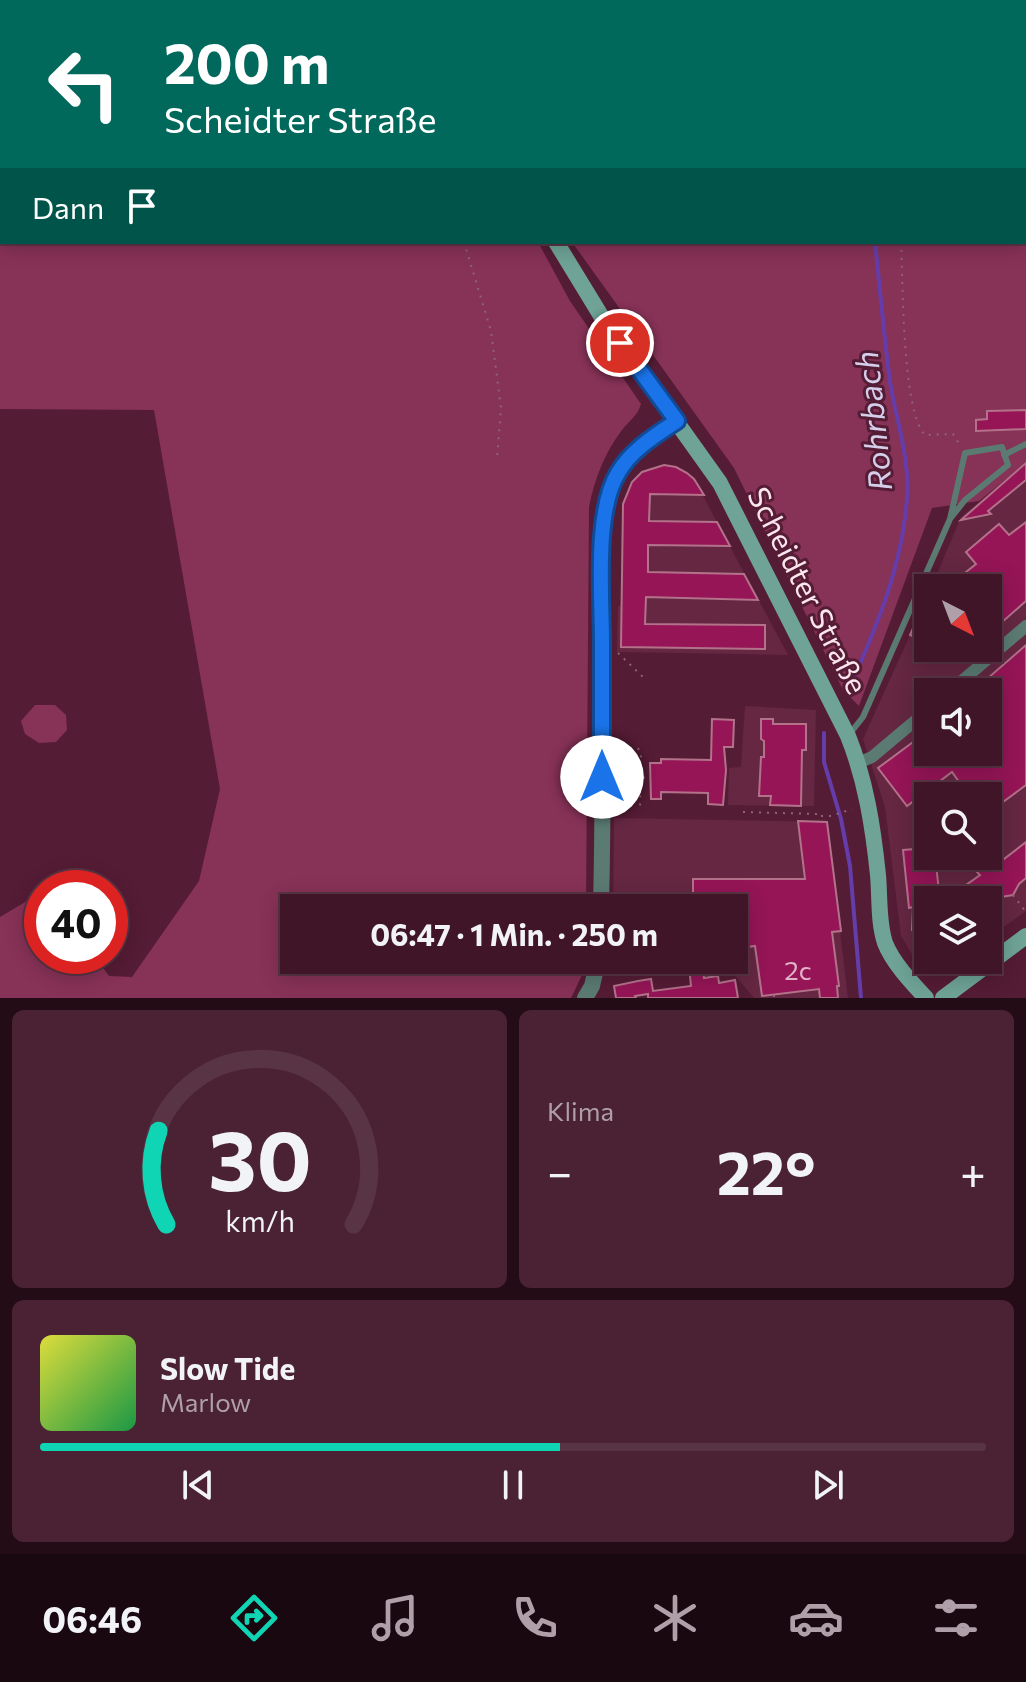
<!DOCTYPE html>
<html lang="de">
<meta charset="utf-8">
<style>
:root{--surface:#401528;--page:#4b2234;--text:#f1f3f6;--muted:#ae9fa8;--line:#593445;--accent:#10d5b4}
body{margin:0;font-family:Commissioner,sans-serif;background:var(--page);color:var(--text);height:100vh;display:flex;flex-direction:column;font-size:30px;white-space:nowrap}
*{box-sizing:border-box;margin:0}
p{font-size:26px;color:var(--muted)}
.icon{flex:none;width:44px;height:44px;fill:none;stroke:currentColor;stroke-width:2;stroke-linecap:round;stroke-linejoin:round}
.map{position:relative;height:998px;overflow:hidden}
.panel{display:flex;flex-direction:column;gap:12px;padding:12px;background:#230c16;flex:1}
.panel>*{flex:none}
.top-card{position:absolute;left:0px;top:0px;width:1026px;height:244px;box-shadow:0 4px 20px #0003,0 0 0 2px var(--line);background:#00695c;color:#fff;overflow:hidden}
.needle{width:52px;rotate:138deg}
.buttons{position:absolute;left:914px;top:574px;display:grid;gap:16px}
.buttons a{display:grid;place-items:center;width:88px;height:88px;border-radius:0px;background:var(--surface);box-shadow:0 4px 20px #0003,0 0 0 2px var(--line);font-size:40px}
.speed{position:absolute;left:24px;top:870px;display:flex;gap:16px;font-size:40px;font-weight:700;text-align:center}
.speed>*{display:grid;place-content:center;width:104px;height:104px;border-radius:50%;background:var(--surface);box-shadow:0 4px 20px #0003,0 0 0 2px var(--line);line-height:1}
.speed .limit{border:12px solid #d22;background:#fff;color:#111}
.pin{position:absolute;display:grid;place-items:center;width:68px;height:68px;color:#fff;margin:-34px;border:4px solid #fff;border-radius:50%;box-shadow:0 2px 8px #0007}
.me{position:absolute;width:88px;margin:-44px;rotate:0deg;stroke-linejoin:round;filter:drop-shadow(0 0 6px #0008)}
.turn{display:flex;align-items:center;gap:28px;height:168px;padding:0 32px;font-size:36px}
.turn .icon{width:104px;height:104px;stroke-width:2.5}
.turn b{display:block;font-size:56px;line-height:68px}
.then{display:flex;align-items:center;height:76px;padding:0 32px;background:#0003;gap:16px;font-size:30px}
.big{font-size:60px;font-weight:700;line-height:1.1}
.panel .widget{flex:1;display:flex;flex-direction:column;justify-content:center;gap:12px;min-width:0;padding:0 28px;border-radius:12px;background:var(--page)}
.panel .dial{align-items:center;gap:0}
.dial svg{height:208px;overflow:visible;fill:none;stroke:var(--line);stroke-width:7;stroke-linecap:round;text-anchor:middle}
.dial text{fill:var(--text);stroke:none}
.song{display:flex;align-items:center;gap:24px}
.cover{width:96px;height:96px;border-radius:12px;background:linear-gradient(135deg,hsl(60 70% 55%),hsl(140 70% 35%))}
.played{height:8px;border-radius:4px;background:linear-gradient(90deg,var(--accent) 55%,var(--line) 55%)}
.keys{display:flex;justify-content:space-around;direction:ltr}
.heat{display:flex;justify-content:space-between;align-items:center;font-size:44px;direction:ltr}
.panel .tiles{flex:1;display:grid;gap:12px;grid-template-columns:1fr 1fr}
.widget:last-child{grid-column:span 2}
.trip{position:absolute;left:280px;top:894px;width:468px;height:80px;border-radius:0px;background:var(--surface);box-shadow:0 4px 20px #0003,0 0 0 2px var(--line);font-weight:700;line-height:80px;text-align:center}
.tab-bar{display:flex;height:128px;justify-content:space-around;align-items:center;background:#1a0810;color:var(--muted)}
.tab-bar .icon{width:56px;height:56px}
.tab-bar .on{color:var(--accent)}
.tab-bar b{font-size:36px;color:var(--text)}
.map>svg:first-child{display:block}
.built{fill:#652742;fill-rule:evenodd}
.green{fill:#873257}
.lines{fill:none;stroke-linecap:round;stroke-linejoin:round}
.stream{stroke:#653dab;stroke-width:4}
.building{fill:#951557;stroke:#b3728a;stroke-width:2}
.path{stroke:#906376;stroke-width:2;stroke-dasharray:2 6;stroke-linecap:butt}
.service{stroke:#5b7b72;stroke-width:6}
.minor{stroke:#5b7b72;stroke-width:12}
.tertiary{stroke:#5b7b72;stroke-width:16}
.secondary{stroke:#6ea395;stroke-width:16}
.route-casing{stroke:#114b97;stroke-width:20}
.route{stroke:#1a73e8;stroke-width:14}
.labels{text-anchor:middle;stroke-width:6;stroke-linejoin:round;paint-order:stroke}
.number-label{font-size:26px;fill:#e2b2c8}
.street-label{font-size:30px;fill:#fce6ed;stroke:#551c35}
.water-label{font-size:32px;font-style:italic;fill:#d5ceeb;stroke:#551c35}
</style>
<div class="map">
<svg width="1026" height="998" viewBox="0 0 1026 998">
<rect width="100%" height="100%" fill="#551c35"/>
<g class="built">
<path d="M1026,463V911L988,938V900H928V960H956L941,971H934L924,968L915,959L901,936L885,807L863,739L928,595V648H988V588H931L961,517ZM928,692H988V752H928ZM928,796H988V856H928Z"/>
<polygon points="664,465 676,467 694,479 788,655 617,652 618,606 622,606 623,504 632,482 642,472"/>
<polygon points="745,706 816,710 814,806 728,805 729,768 741,767"/>
<polygon points="614,818 827,822 848,998 754,998 728,967 727,960 734,960 734,908 613,908"/>
</g>
<g class="green">
<polygon points="237,0 446,0 446,2 236,2"/>
<polygon points="480,0 1026,0 1026,463 979,501 932,508 859,706 843,690 734,468 572,242 1024,242 1024,2"/>
<path d="M0,134L2,242H538L570,301L641,404C638,415 629,421 622,430C604,454 595,478 589,507L586,908H294V960H585L582,975L571,998H0V917L42,892V956H94L109,976L132,977L199,881L220,789L154,410L0,409Z"/>
<polygon points="35,705 55,705 66,715 67,730 56,742 39,743 25,734 21,721"/>
</g>
<g class="lines">
<g class="stream">
<polyline points="141,0 142,2"/>
<polyline points="839,0 840,2"/>
<path d="M851,684C878,624 903,563 907,497C910,459 896,419 890,382C884,336 880,289 875,242"/>
<polyline points="824,733 824,762 841,819 850,866 861,998"/>
</g>
</g>
<g class="building">
<polygon points="1026,410 1026,429 976,431 976,420 987,419 987,411"/>
<polygon points="1026,463 1026,480 988,511 991,514 961,520"/>
<polygon points="664,465 676,467 687,473 694,479 704,495 650,494 649,521 717,522 730,546 648,545 648,572 744,574 758,600 646,597 645,624 765,625 765,649 621,647 623,504 632,482 642,472"/>
<polygon points="1026,522 1026,601 1001,623 988,607 988,588 972,588 961,576 976,564 966,552 999,524 1009,535"/>
<polygon points="928,595 928,632 924,641 910,635"/>
<polygon points="1026,645 1026,785 988,813 988,796 969,796 952,772 907,806 878,768 928,731 928,752 988,752 988,692 972,692"/>
<polygon points="712,719 734,720 733,747 724,747 726,770 723,805 708,804 708,793 661,792 661,799 651,799 650,763 661,763 661,759 711,760"/>
<polygon points="761,719 773,719 773,724 806,724 806,750 802,750 801,806 770,805 771,796 759,796 761,757 764,757 764,741 761,739"/>
<polygon points="798,821 827,822 841,931 832,932 839,986 837,986 838,998 820,998 819,989 762,996 755,946 734,949 734,908 693,908 693,879 805,879"/>
<polygon points="1026,842 1026,878 1019,884 1013,895 1001,897 988,906 988,900 945,900 980,875 977,872 1001,855 1004,859"/>
<polygon points="928,848 928,856 935,856 940,900 928,900 928,949 912,930 913,907 909,908 903,850"/>
<polygon points="702,964 704,978 718,976 719,983 735,980 738,998 648,998 648,994 635,996 636,998 616,998 614,986 638,981 651,979 653,991 691,986 689,966"/>
</g>
<g class="lines">
<g class="path">
<polyline points="872,0 873,2"/>
<polyline points="973,2 974,0"/>
<polyline points="1024,113 1026,113"/>
<polyline points="464,242 491,331 501,408 497,458"/>
<path d="M901,242C903,280 902,412 925,435L953,434L960,445"/>
<polyline points="618,653 643,677"/>
<polyline points="638,748 641,755 640,811"/>
<polyline points="619,777 650,778"/>
<polyline points="743,812 817,814 817,816 831,816 852,809"/>
<polyline points="1013,895 1026,912"/>
<polyline points="988,929 993,937"/>
<polyline points="774,995 774,998"/>
</g>
<g class="service">
<polyline points="225,0 227,2"/>
<polyline points="1004,455 1026,444"/>
<polyline points="848,736 863,717 950,519 965,500 1008,465 1002,447 965,453 950,519"/>
</g>
<g class="minor">
<polyline points="949,692 1026,626"/>
<polyline points="858,763 872,757 928,710"/>
</g>
<g class="tertiary">
<path d="M601,908C603,821 603,734 602,646C602,605 596,526 610,489C622,457 650,439 677,421"/>
<polyline points="585,998 592,986 598,960"/>
</g>
<g class="secondary">
<polyline points="462,0 462,2"/>
<path d="M556,242L603,319L720,483L848,736C866,781 873,827 878,875C880,897 878,922 885,943C893,963 911,982 926,998"/>
<polyline points="943,998 1026,936"/>
</g>
</g>
<g class="lines">
<g class="route-casing">
<path id="route" d="M602,777C602,732 602,687 602,642C602,597 594,512 618,473C631,450 656,435 677,421L620,343"/>
</g>
<use href="#route" class="route"/>
</g>
<g class="labels">
<g class="number-label">
<text x="798" y="980">2c</text>
</g>
<g class="street-label">
<text transform="translate(807 591) rotate(63)" y="10">Scheidter Straße</text>
</g>
<g class="water-label">
<text transform="translate(874 421) rotate(-96)" y="11">Rohrbach</text>
</g>
</g>
</svg>
<div class="buttons">
<a><svg class="needle" viewBox="-14 -14 28 28"><path d="M0-13l5 13h-10z" fill="#e53935"/><path d="M0 13l5-13h-10z" fill="#ae9fa8"/></svg></a>
<a><svg class="icon" aria-label="sound" viewBox="0 0 24 24"><path d="M4 9h4l5-4v14l-5-4H4zM17 9q2 3 0 6"/></svg></a>
<a><svg class="icon" aria-label="search" viewBox="0 0 24 24"><circle cx="10" cy="10" r="6"/><path d="M15 15l6 6"/></svg></a>
<a><svg class="icon" aria-label="layers" viewBox="0 0 24 24"><path d="M12 4l9 5-9 5-9-5zM3 14l9 5 9-5"/></svg></a>
</div>
<div class="speed"><div class="limit">40</div></div>
<div class="pin" style="left:620px;top:343px;background:#d93025"><svg class="icon" aria-label="arrive" viewBox="0 0 24 24"><path d="M6 21V4h12l-3 4 3 4H6"/></svg></div>
<svg class="me" style="left:602px;top:777px" viewBox="-20 -20 40 40"><circle r="19" fill="#fff"/><path d="M0-13L10 11 0 6-10 11z" fill="#1a73e8"/></svg>
<div class="trip">06:47 · 1 Min. · 250 m</div>
<div class="top-card">
<div class="turn"><svg class="icon" aria-label="left" viewBox="0 0 24 24"><path d="M17 20v-9H6M10 6l-5 5 5 5"/></svg><div><b>200 m</b>Scheidter Straße</div></div>
<div class="then">Dann<svg class="icon" aria-label="arrive" viewBox="0 0 24 24"><path d="M6 21V4h12l-3 4 3 4H6"/></svg></div>
</div>
</div>
<section class="panel">
<div class="tiles">
<div class="widget dial"><svg viewBox="0 0 100 80">
<path d="M14 69A42 42 0 1 1 86 69"/>
<path d="M14 69A42 42 0 0 1 11 33" stroke="#10d5b4"/>
<text x="50" y="56" font-size="32" font-weight="700">30</text>
<text x="50" y="72" font-size="11">km/h</text>
</svg></div>
<div class="widget"><p>Klima</p>
<div class="heat"><a>−</a><b class="big">22°</b><a>+</a></div>
</div>
<div class="widget">
<div class="song"><i class="cover"></i><div><b>Slow Tide</b><p>Marlow</p></div></div>
<div class="played"></div>
<div class="keys"><svg class="icon" aria-label="previous" viewBox="0 0 24 24"><path d="M18 5L8 12l10 7zM5 5v14"/></svg><svg class="icon" aria-label="pause" viewBox="0 0 24 24"><path d="M8 5v14M16 5v14"/></svg><svg class="icon" aria-label="next" viewBox="0 0 24 24"><path d="M6 5l10 7-10 7zM19 5v14"/></svg></div>
</div>
</div>
</section>
<nav class="tab-bar">
<b>06:46</b>
<svg class="icon on" aria-label="directions" viewBox="0 0 24 24"><path d="M12 3l9 9-9 9-9-9zM9 14v-3h6M13 9l2 2-2 2"/></svg>
<svg class="icon" aria-label="music" viewBox="0 0 24 24"><path d="M9 18V5l10-2v13"/><circle cx="6" cy="18" r="3"/><circle cx="16" cy="16" r="3"/></svg>
<svg class="icon" aria-label="phone" viewBox="0 0 24 24"><path d="M5 4h4l2 5-3 2q2 4 5 5l2-3 5 2v4C11 20 4 13 5 4z"/></svg>
<svg class="icon" aria-label="climate" viewBox="0 0 24 24"><path d="M12 3v18M4 7l16 10M4 17L20 7"/></svg>
<svg class="icon" aria-label="car" viewBox="0 0 24 24"><path d="M5 17H2v-5l4-1 3-4h7l3 4 3 1v5h-3M9 17h6M6 11h13"/><circle cx="7" cy="17" r="2"/><circle cx="17" cy="17" r="2"/></svg>
<svg class="icon" aria-label="filters" viewBox="0 0 24 24"><path d="M4 7h16M4 17h16"/><circle cx="9" cy="7" r="2"/><circle cx="15" cy="17" r="2"/></svg>
</nav>
